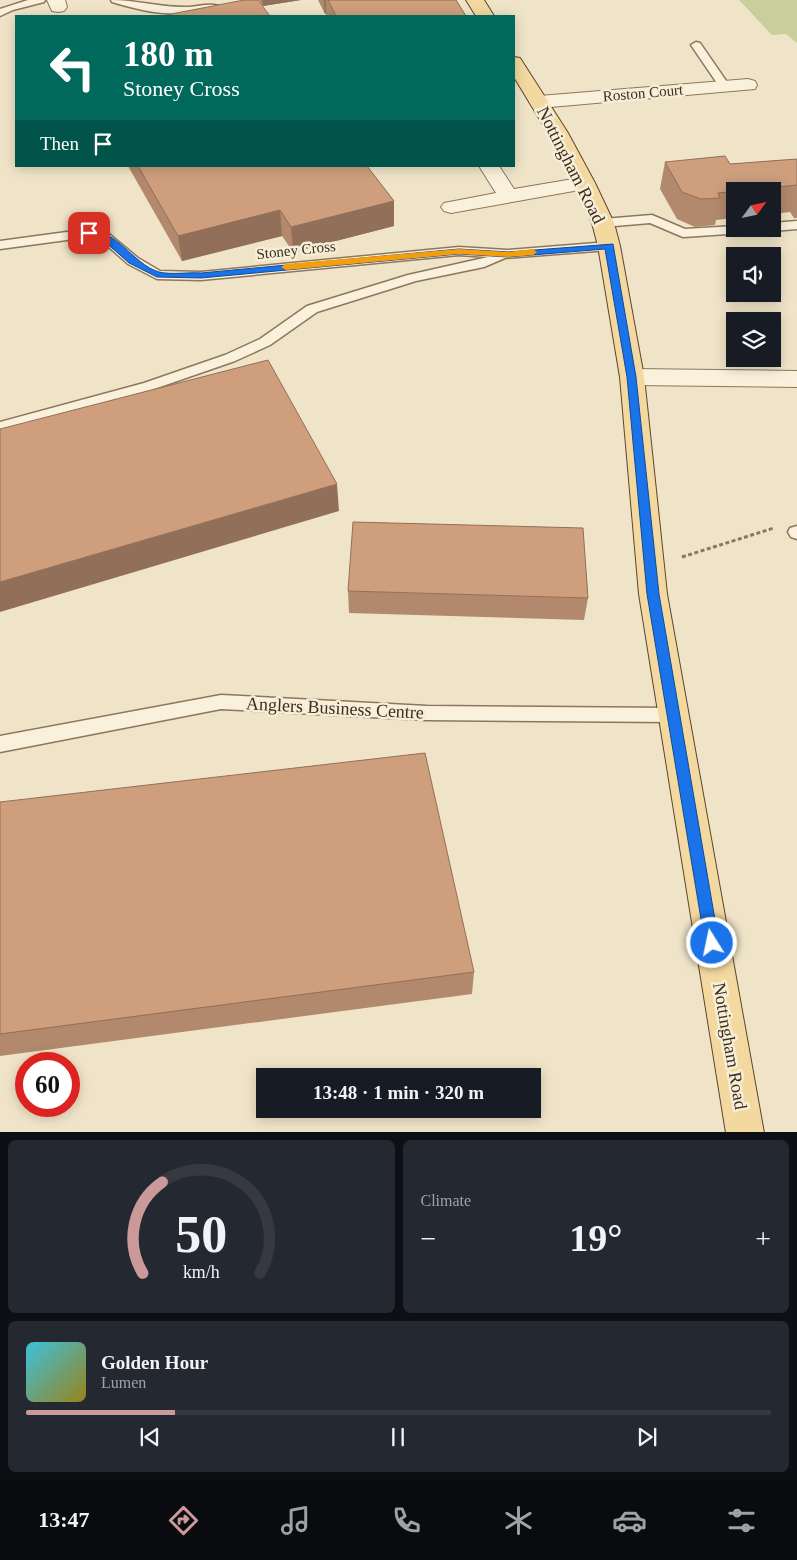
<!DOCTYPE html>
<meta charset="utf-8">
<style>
:root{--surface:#171b24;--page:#242831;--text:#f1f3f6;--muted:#9ea1a6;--line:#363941;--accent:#cc999b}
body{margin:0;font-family:Georgia,serif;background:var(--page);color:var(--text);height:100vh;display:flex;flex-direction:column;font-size:19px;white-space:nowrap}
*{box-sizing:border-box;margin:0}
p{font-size:16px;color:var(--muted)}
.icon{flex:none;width:28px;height:28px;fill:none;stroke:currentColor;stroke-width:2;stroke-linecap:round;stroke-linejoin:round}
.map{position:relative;height:1132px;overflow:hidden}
.side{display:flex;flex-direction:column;gap:8px;padding:8px;background:#0d0f14;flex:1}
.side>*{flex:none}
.banner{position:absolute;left:15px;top:15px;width:500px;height:152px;border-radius:0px;box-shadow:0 2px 12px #0003;background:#00695c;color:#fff;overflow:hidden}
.needle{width:32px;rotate:57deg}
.buttons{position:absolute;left:726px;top:182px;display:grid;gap:10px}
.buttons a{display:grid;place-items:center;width:55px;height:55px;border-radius:0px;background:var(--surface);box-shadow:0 2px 12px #0003;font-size:25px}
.speed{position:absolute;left:15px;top:1052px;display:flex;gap:10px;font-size:25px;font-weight:700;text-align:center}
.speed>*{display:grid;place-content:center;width:65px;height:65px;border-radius:50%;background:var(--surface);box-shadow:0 2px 12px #0003;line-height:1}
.speed .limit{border:8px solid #d22;background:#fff;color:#111}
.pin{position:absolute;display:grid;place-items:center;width:42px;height:42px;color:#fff;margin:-21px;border-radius:10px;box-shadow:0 2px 8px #0006}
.me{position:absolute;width:55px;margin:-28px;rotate:350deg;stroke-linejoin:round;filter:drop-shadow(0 0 4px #0008)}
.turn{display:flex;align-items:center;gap:18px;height:105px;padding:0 25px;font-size:22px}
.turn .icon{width:65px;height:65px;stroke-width:2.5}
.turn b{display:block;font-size:35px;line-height:42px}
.then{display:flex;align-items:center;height:48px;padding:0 25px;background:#0003;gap:10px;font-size:19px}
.big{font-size:38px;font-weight:800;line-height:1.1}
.side .card{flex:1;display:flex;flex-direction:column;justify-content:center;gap:8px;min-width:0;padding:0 18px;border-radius:8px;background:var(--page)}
.side .dial{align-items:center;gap:0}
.dial svg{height:130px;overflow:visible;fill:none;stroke:var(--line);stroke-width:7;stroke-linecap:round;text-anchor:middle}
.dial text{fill:var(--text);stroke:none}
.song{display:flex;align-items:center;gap:15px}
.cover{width:60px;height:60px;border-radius:8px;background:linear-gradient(135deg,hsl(190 70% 55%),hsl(50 70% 35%))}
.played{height:5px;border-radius:2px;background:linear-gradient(90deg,var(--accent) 20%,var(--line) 20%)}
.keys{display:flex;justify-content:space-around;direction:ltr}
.heat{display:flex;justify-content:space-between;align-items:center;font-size:28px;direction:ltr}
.side .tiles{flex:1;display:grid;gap:8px;grid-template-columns:1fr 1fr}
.card:last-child{grid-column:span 2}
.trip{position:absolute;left:256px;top:1068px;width:285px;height:50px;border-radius:0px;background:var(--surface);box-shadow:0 2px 12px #0003;font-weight:800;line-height:50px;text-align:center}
.tab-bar{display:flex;height:80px;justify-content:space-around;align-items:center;background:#090b0e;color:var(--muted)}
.tab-bar .icon{width:35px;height:35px}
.tab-bar .current{color:var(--accent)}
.tab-bar b{font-size:22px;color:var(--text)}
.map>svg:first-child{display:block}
.green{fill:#c9cf9b}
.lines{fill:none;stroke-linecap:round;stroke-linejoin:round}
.service-casing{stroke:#8d765c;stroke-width:3}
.minor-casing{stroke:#8d765c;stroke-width:2}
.primary-casing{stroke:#5b4430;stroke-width:2}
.path{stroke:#8d765c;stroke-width:3;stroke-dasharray:4 2.5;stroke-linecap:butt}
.service{fill:#faf1dc;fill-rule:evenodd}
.minor{fill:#faf1dc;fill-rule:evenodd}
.primary{fill:#f3d9a0;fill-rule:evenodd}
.wall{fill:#b2896c}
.shaded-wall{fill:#916f58}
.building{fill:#cf9f7d;stroke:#916f58}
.route{fill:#1a73e8;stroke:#114b97}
.slow{fill:#f59e0b}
.labels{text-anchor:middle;stroke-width:5;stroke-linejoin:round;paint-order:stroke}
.far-street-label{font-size:15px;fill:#3d2e20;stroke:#f7eed8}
.street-label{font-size:18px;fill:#3d2e20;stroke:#f7eed8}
</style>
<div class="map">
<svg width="797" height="1133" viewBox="0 0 797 1133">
<rect width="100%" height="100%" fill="#f0e4c8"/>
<polygon class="green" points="739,0 797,0 797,43 786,34 772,35"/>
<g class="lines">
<g class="service-casing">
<g id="service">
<polygon points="28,0 45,0 44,2 13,10 0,16 0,9"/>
<path d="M111,0C137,0 162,8 189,7C199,6 216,2 223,8C215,16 167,14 154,12C140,10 126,6 112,2Z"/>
<polygon points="696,42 700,43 729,85 731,87 729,89 721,89 691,45"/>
<polygon points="652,215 685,229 735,226 735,229 749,229 743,233 683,237 650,223 603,227 597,223 603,219"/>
<polygon points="797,221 797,229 772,231 767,229 772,229 772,223"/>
<polygon points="89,229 109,234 138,258 160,271 201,272 459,247 507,250 609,242 615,246 609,250 505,258 484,267 416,281 317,312 270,345 235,361 154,389 0,432 0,422 144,383 225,355 260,339 307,306 408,275 488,257 459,255 201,280 157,279 128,264 101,240 89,237 0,249 0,241"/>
<polygon points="797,526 797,539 791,537 788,532 790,528"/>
<polygon points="221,695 427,706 673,708 679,710 682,715 679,720 673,722 427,720 221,709 0,752 0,736"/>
</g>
</g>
<g class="minor-casing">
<g id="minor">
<polygon points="47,0 65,0 67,7 64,11 58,12 52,11"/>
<polygon points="748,79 755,81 757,85 755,89 539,108 532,106 529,102 532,98 539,96"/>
<polygon points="479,166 499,166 514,189 585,177 592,179 595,183 592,187 585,189 451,213 444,211 441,207 444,203 496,193"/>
<polygon points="632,369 797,371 797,387 632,385 624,383 620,377 624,371"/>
</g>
</g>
<g class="primary-casing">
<g id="primary">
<polygon points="466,0 484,0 494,16 476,16"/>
<polygon points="514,57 520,58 568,133 595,183 614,223 620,246 644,377 667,594 764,1133 726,1133 639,594 620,377 598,246 592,223 575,183 548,133 514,77"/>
</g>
</g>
<polyline class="path" points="682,557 774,528"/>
<use href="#service" class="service"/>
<use href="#minor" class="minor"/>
<use href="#primary" class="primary"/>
</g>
<g class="wall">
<polygon points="259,0 301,0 263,6"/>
<polygon points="318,0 456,0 466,16 326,16 326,13 325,14"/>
<polygon points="797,159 797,218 794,218 790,212 772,214 772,191 735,191 735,218 716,220 715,225 695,227 677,219 660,189 665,162 730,164"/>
<polygon points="128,166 367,166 394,201 394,226 293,252 282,236 182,261"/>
<polygon points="348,591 588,598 584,620 349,613"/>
<polygon points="0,802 474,972 472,994 0,1056"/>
</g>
<g class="shaded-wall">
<polygon points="262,0 301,0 263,6"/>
<polygon points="324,0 326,0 326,13 325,14"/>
<polygon points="394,201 394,226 293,252 291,227"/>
<polygon points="280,210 282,236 182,261 178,236"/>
<polygon points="337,484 339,511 0,612 0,582"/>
</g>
<g class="building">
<polygon points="244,0 258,0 270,16 167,16 166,15"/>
<polygon points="328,0 456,0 466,16 336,16"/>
<polygon points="725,156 730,164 797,159 797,185 718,193 720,198 701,199 682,192 665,162"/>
<polygon points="138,166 367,166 394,201 291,227 280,210 178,236"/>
<polygon points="268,360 337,484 0,582 0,429"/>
<polygon points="353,522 583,528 588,598 348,591"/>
<polygon points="425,753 474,972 0,1034 0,802"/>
</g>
<path class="route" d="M86,231C115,226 132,264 159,272C171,275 189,272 201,273L459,249L508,252L613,244L636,377L659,594L719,943L717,947L712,949L707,947L705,943L647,594L627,377L605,249L508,257L459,254L201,278L157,277L129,263L102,239L86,235Z"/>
<polygon class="slow" points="459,249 508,252 533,249 537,252 533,255 508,257 459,254 286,270 281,267 286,264"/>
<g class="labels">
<g class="far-street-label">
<text transform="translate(643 93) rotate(-5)" y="5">Roston Court</text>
<text transform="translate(296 250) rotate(-6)" y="5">Stoney Cross</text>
</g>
<g class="street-label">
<text transform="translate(571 165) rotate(63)" y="6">Nottingham Road</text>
<text transform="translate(335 708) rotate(3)" y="6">Anglers Business Centre</text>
<text transform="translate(730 1046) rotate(80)" y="6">Nottingham Road</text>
</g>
</g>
</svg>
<div class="buttons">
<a><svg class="needle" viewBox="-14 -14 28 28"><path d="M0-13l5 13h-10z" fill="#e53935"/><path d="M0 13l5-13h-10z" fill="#9ea1a6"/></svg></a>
<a><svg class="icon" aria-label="sound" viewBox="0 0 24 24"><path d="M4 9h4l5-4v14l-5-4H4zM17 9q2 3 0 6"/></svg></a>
<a><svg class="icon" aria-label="layers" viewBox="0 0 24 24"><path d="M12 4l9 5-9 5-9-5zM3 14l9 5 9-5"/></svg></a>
</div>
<div class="speed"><div class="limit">60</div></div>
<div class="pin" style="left:89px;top:233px;background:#d93025"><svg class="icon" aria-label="arrive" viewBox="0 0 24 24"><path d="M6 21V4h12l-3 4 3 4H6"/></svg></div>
<svg class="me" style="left:712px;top:943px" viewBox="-20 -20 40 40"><circle r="17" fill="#1a73e8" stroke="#fff" stroke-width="3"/><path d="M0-11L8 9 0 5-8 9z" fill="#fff"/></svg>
<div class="trip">13:48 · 1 min · 320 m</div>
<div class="banner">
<div class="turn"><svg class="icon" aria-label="left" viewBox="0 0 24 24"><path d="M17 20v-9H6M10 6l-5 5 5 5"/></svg><div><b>180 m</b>Stoney Cross</div></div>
<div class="then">Then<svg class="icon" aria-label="arrive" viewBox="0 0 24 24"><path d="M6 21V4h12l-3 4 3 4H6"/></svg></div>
</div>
</div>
<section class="side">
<div class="tiles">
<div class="card dial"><svg viewBox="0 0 100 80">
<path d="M14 69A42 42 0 1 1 86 69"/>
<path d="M14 69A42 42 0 0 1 26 13" stroke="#cc999b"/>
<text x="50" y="56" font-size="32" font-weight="700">50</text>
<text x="50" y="72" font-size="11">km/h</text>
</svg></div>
<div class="card"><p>Climate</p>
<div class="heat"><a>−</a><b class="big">19°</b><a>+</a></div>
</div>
<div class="card">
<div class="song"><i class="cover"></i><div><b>Golden Hour</b><p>Lumen</p></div></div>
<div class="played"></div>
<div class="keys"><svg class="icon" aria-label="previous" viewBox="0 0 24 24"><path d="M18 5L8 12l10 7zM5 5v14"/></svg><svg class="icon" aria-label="pause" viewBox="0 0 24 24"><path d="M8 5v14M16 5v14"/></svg><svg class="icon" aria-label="next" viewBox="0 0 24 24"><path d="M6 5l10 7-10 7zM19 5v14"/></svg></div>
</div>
</div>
</section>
<nav class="tab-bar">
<b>13:47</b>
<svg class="icon current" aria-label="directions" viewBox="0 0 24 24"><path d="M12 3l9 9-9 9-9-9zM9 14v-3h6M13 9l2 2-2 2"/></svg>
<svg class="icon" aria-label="music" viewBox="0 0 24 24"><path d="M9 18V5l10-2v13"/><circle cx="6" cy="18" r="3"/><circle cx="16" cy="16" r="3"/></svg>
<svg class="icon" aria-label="phone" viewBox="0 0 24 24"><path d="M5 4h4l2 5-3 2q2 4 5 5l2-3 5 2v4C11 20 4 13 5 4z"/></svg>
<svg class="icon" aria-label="climate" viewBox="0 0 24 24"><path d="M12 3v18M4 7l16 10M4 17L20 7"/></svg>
<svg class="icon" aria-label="car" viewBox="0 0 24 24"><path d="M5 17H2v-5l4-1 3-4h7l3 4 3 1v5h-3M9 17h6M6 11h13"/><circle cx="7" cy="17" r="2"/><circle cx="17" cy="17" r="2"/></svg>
<svg class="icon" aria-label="filters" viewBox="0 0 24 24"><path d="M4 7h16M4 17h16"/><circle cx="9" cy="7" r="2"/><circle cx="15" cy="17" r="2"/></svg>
</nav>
